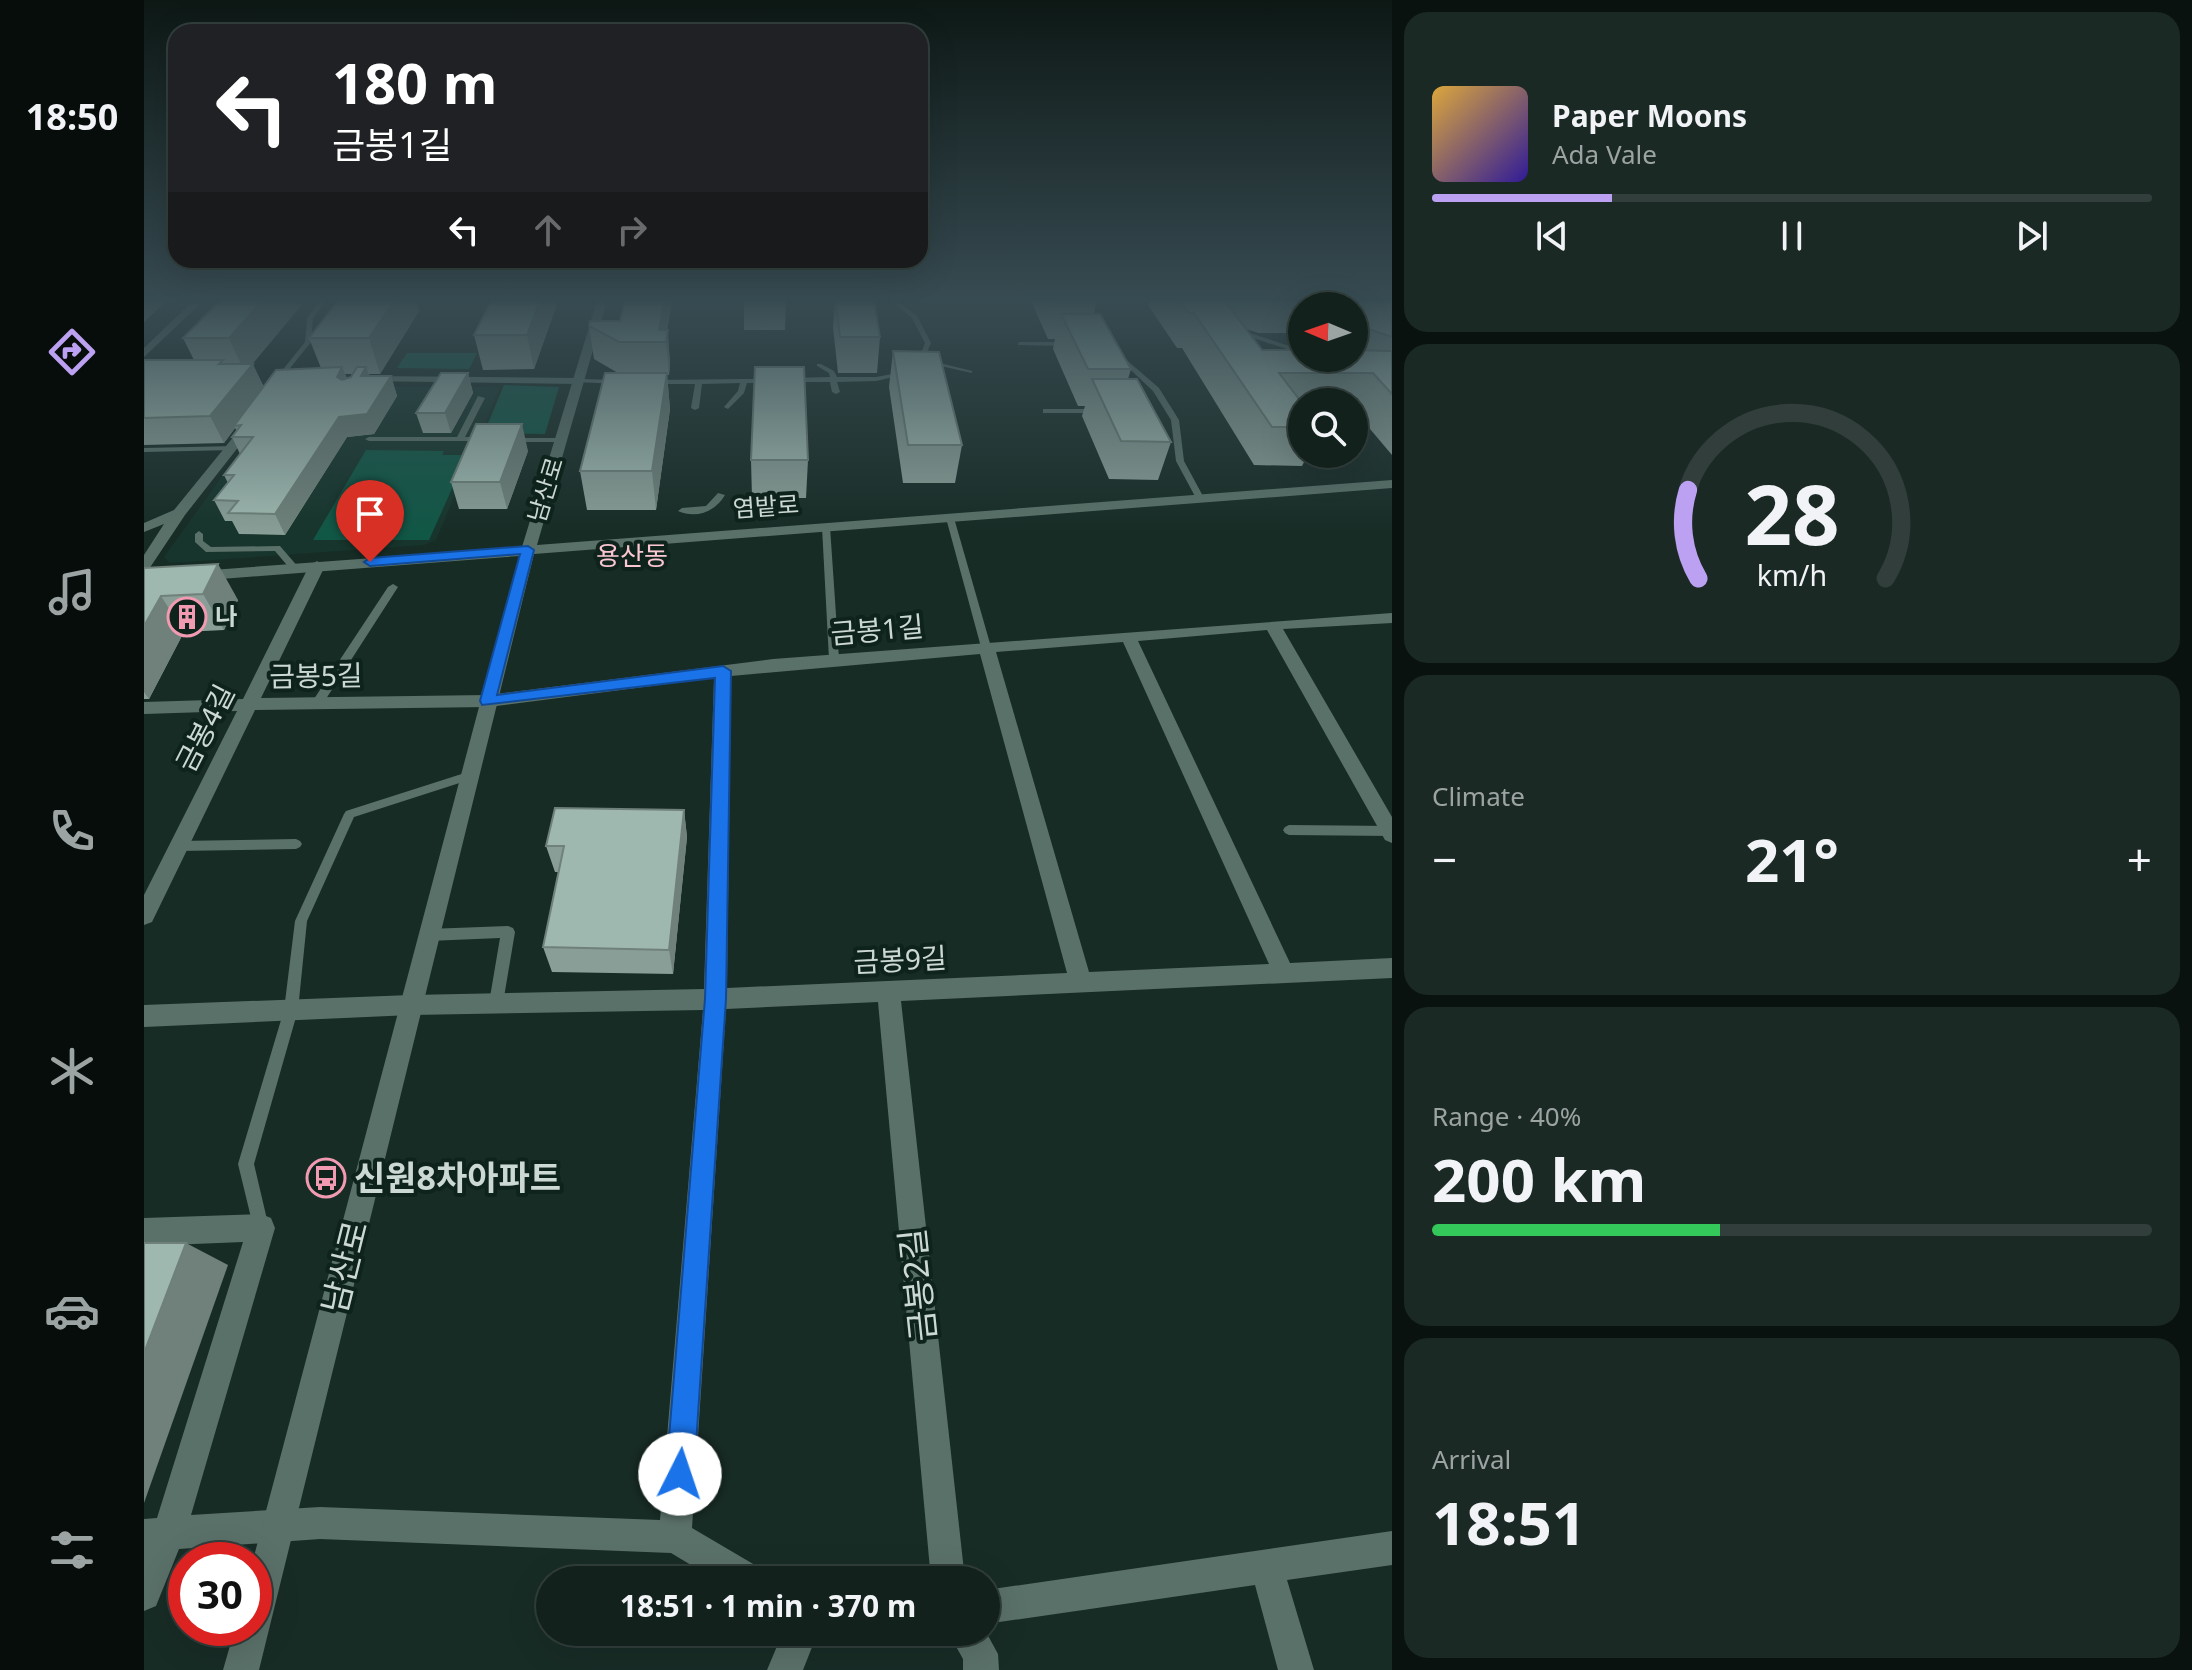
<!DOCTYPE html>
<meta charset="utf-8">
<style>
:root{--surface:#12211c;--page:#1b2925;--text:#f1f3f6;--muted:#9ca3a3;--line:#313e3b;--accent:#bca0f2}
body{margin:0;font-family:"Noto Sans","Noto Sans KR",sans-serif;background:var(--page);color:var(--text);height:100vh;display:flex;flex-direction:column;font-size:30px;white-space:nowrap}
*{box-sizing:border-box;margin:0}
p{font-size:26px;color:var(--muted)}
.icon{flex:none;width:44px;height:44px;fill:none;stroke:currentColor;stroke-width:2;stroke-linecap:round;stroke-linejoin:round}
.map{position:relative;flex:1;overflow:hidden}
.side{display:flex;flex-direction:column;gap:12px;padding:12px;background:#0a120f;width:800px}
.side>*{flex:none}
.guide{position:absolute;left:24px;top:24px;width:760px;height:244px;border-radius:24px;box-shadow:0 8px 32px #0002,0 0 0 2px var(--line);background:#202124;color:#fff;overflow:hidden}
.needle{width:52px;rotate:272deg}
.tools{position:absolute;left:1144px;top:292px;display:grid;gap:16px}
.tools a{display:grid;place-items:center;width:80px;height:80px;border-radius:50%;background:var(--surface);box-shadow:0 8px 32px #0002,0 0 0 2px var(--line);font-size:40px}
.speed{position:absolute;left:24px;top:1542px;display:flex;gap:16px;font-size:40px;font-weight:700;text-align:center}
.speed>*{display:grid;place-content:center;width:104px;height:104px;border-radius:50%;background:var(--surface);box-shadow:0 8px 32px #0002,0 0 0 2px var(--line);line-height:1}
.speed .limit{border:12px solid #d22;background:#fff;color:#111}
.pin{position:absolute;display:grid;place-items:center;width:68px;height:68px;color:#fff;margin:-82px -34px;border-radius:50% 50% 50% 0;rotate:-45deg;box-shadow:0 0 8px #0007}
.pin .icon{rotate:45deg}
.me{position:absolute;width:88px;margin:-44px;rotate:4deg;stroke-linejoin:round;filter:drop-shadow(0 0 6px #0008)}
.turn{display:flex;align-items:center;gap:28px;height:168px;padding:0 32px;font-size:36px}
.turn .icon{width:104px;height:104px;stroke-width:2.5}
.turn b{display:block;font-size:56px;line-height:68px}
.lanes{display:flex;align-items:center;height:76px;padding:0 32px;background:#0003;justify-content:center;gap:40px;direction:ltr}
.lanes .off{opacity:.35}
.big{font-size:60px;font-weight:700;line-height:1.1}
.side .widget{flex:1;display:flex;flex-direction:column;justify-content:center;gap:12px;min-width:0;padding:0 28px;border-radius:24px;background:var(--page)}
.side .dial{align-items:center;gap:0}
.dial svg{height:208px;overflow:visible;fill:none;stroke:var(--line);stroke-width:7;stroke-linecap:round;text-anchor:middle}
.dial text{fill:var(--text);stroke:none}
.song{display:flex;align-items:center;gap:24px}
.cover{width:96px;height:96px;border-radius:12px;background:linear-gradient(135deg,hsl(40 70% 55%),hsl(250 70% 35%))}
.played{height:8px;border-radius:4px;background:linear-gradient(90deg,var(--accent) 25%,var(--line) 25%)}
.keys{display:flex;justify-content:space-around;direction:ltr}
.heat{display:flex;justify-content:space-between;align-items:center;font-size:44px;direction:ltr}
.charge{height:12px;border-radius:6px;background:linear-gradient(90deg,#34c759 40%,var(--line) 0)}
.trip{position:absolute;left:392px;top:1566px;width:464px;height:80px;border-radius:40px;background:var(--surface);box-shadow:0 8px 32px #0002,0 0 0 2px var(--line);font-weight:700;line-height:80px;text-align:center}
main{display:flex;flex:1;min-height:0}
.tabs{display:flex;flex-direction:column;width:144px;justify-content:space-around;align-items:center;background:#070d0b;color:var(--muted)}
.tabs .icon{width:56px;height:56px}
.tabs .current{color:var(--accent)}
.tabs b{font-size:36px;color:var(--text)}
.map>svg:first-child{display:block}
.built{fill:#17352c}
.green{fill:#115746}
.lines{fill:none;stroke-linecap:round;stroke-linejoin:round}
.service{fill:#5a7169;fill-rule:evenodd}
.minor{fill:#5a7169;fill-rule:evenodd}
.tertiary{fill:#5a7169;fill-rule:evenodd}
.wall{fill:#899e96;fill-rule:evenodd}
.shaded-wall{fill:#6f817a}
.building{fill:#9fb8af;stroke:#6f817a;stroke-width:2}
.route{fill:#1a73e8;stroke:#114b97;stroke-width:2}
.labels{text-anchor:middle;stroke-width:8;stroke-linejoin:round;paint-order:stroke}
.far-street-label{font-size:24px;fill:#ccd8d3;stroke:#0e231c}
.far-poi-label{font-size:24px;font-weight:bold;fill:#ccd8d3;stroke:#0e231c;text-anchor:start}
.far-quarter-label{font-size:26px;fill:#fbc7d3;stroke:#0e231c}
.street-label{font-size:28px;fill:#ccd8d3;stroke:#0e231c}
.near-poi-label{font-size:34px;font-weight:bold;fill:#ccd8d3;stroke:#0e231c;text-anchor:start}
.near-street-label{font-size:34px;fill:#ccd8d3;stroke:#0e231c}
</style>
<main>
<nav class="tabs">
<b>18:50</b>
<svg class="icon current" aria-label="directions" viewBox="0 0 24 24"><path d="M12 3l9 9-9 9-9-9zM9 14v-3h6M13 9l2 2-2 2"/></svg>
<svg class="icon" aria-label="music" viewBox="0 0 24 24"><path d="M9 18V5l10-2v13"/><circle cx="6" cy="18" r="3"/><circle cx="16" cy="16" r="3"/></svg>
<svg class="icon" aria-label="phone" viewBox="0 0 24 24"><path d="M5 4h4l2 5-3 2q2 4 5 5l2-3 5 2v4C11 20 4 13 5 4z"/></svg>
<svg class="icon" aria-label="climate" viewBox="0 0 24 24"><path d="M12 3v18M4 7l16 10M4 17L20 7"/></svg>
<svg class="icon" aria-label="car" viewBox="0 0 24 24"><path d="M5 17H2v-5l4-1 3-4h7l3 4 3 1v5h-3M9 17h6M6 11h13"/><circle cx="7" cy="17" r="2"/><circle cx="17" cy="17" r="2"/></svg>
<svg class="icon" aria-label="filters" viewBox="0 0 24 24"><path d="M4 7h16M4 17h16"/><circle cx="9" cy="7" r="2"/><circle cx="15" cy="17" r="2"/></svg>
</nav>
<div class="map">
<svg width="1248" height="1670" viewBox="0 0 1248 1670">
<rect width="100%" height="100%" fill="#182c26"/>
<polygon class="built" points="155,387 350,387 355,389 292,540 280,545 26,563 20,557 141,389"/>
<g class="green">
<polygon points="263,353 333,353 325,369 253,368"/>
<polygon points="360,385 415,387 401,434 340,433"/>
<polygon points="222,450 300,451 298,455 323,455 285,540 169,540"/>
</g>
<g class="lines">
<g class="service">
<polygon points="176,301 182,301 169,318 167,342 143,372 141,380 137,380 137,372 161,342 163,318"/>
<polygon points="747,301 753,301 773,316 787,343 780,359 828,371 828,373 779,362 776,366 772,366 781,343 768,318"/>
<polygon points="1093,329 1158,350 1158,354 1091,332 1090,331"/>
<polygon points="876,342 924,342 927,344 924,346 874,345 874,343"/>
<polygon points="974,356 978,356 1015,388 1035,420 1040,461 1060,498 1059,500 1053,500 1032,461 1027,420 1009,391 974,358"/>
<polygon points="673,364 677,364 690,371 693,377 732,377 759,372 762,374 732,381 693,382 696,392 692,394 688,392 686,382 646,382 643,380 646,378 686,377 685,373 673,366"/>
<polygon points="435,379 475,380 478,382 475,384 433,382 432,381"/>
<polygon points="600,379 623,379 626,381 623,383 603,383 600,393 584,409 580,407 594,391 596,383 558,384 555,408 551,410 547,408 551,384 510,384 507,382 510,380"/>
<polygon points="334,396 341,398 321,437 345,437 345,441 225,441 221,439 225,437 313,437"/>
<polygon points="899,409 955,409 959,411 955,413 899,413"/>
<polygon points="365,438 417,438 421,440 417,442 368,442 364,440"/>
<polygon points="92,446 93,448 89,450 0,452 0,448"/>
<path d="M574,493L581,495C571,512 552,519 534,511L538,508L562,506Z"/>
<polygon points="806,515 810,518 847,647 846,649 842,650 837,647 802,518"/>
<polygon points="682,524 686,527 695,659 690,662 685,659 678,527"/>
<polygon points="55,531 59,534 59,541 67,547 136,546 155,568 153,570 147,570 131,551 62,552 51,542 51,534"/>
<polygon points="249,584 254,587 178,705 170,705 169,702 170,699 244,587"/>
<polygon points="327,771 331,772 333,775 331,778 210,817 163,921 154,1010 110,1164 125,1228 123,1234 117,1236 111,1234 94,1164 140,1010 151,921 200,814 202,811"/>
<polygon points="1145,825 1248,826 1248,836 1145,835 1141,833 1139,830 1141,827"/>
<polygon points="152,839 156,841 158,844 156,847 152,849 35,851 31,849 29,846 31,843 35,841"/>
<polygon points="364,926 369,928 371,932 359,1003 357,1007 352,1009 347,1007 345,1003 356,938 284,941 279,939 277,935 279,931 284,929"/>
</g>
<g class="minor">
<polygon points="49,301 59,301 0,357 0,348"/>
<polygon points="224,376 435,378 441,381 435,384 220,381 220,377"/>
<polygon points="104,419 114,422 41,515 5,569 0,571 0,555 20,524 0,532 0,523 30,510"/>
<path d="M173,561L181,566L117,698L344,695L629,659L1248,613V623L1139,629L1248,817V843L1241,840L1123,630L994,641L1146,963L1248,958V978L757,1001L821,1580H787L734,1002L582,1009L548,1528L616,1568L621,1580H572L527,1553L176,1539L35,1549L12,1606L0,1611V1519L13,1518L99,1242L0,1246V1218L117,1214L127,1218L131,1228L47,1515L176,1507L516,1520L559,1010L267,1015L0,1027V1005L267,995L560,989L570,678L344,707L111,710L8,922L0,925V895L93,711L0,714V702L99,699L165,566ZM979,642L1125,964L945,972L852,652ZM836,654L923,973L583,988L587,676Z"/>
<polygon points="1248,1531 1248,1565 1143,1580 1170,1670 1134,1670 1111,1585 842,1624 842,1590"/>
<polygon points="639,1632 674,1632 659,1670 623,1670"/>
<polygon points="804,1632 842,1632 854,1654 855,1670 819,1670 819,1659"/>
</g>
<g class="tertiary">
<polygon points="453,301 463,301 393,545 1248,480 1248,488 390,554 115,1670 79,1670 91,1628 110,1628 109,1560 375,556 0,585 0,575 378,547"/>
<polygon points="1174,301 1189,301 1201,306 1185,306"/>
</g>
</g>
<g class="wall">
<path d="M76,301L120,387L177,368L165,338L194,301H272L275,311L236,374H225L226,376H247L253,396L230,434L203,437L141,535L95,534L88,521H81L70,500L84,483L80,475L96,454L88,437L93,431L91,428L80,443L0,445V360H50L39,338ZM201,374H208L207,377L203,378Z"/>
<polygon points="347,301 414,301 390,369 339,370 330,335"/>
<polygon points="481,301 528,301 523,330 526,363 525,375 523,375 526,409 512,510 443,510 436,471 474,373 450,359 445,326 476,321"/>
<polygon points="600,301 642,301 641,330 600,330"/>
<polygon points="691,301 730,301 736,337 733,373 694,373 689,327"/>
<polygon points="887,301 950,301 952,304 950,314 987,369 984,379 1027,442 1014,480 965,479 938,416 941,406 934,406 909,349 911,339 904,339"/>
<polygon points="1006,301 1167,301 1164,306 1158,306 1158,321 1153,333 1115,333 1102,329 1118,350 1210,358 1210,306 1183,306 1185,301 1248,301 1248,455 1210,410 1210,402 1158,402 1158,454 1164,454 1158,466 1110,465 1038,348 1033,348 1004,305"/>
<polygon points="749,351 818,445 811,483 759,483 745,387"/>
<polygon points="324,373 329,393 307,433 279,433 272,413"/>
<polygon points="384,451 363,509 315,509 307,482"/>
<polygon points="607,460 664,460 662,498 608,498"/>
<polygon points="0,568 94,600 80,630 40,632 5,699 0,699"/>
<polygon points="540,810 543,837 529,974 408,972 399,947 415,872 411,872 402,846"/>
</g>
<g class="shaded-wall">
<polygon points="0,301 22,301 0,322"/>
<polygon points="118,301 161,301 101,373 85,338"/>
<polygon points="250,301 272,301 275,311 236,374 225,338"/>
<polygon points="396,301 414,301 390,369 383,335"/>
<polygon points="520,301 528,301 521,342 515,330"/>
<polygon points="524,330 526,363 525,375 522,342"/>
<polygon points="109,364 121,390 90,426 91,428 80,443 66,416"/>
<polygon points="198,367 206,386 193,377"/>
<polygon points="222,367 229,386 217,376"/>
<polygon points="324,373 329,393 307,433 301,413"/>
<polygon points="523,373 526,409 512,510 508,471"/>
<polygon points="247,376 253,396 230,434 203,437 141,535 131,514 195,417"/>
<polygon points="378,424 384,451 363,509 356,482"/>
<polygon points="74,564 94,600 80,630 59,594"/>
<polygon points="17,596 40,632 5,699 0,692 0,626"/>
<polygon points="540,810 543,837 529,974 525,950"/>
<polygon points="42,1243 84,1265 0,1503 0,1353"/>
</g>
<g class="building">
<polygon points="76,301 118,301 85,338 39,338"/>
<polygon points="194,301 250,301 225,338 165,338"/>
<polygon points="347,301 396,301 383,335 330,335"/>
<polygon points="481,301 520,301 515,330 524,330 522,342 475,342 445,326 446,321 476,321"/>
<polygon points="692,301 730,301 736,337 696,337"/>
<polygon points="910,301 950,301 952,304 912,304"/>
<polygon points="1035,301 1081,301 1118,350 1158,350 1158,358 1210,358 1210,350 1248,351 1248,394 1229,373 1135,373 1158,403 1158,427 1128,427 1050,313 1045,313"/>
<polygon points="1186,301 1248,301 1248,337 1210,324 1210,306 1192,306"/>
<polygon points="917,314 956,314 987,369 944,369"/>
<polygon points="749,351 795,352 818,445 764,445"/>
<polygon points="0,360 79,360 75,364 109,364 66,416 0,418"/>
<polygon points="198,367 193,377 198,380 207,377 213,367 222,367 217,376 247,376 223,414 195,417 131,514 84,513 94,501 70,500 90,475 80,475 109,437 88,437 97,425 90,426 132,370"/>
<polygon points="611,367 660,367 664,460 607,460"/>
<polygon points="297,373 324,373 301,413 272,413"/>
<polygon points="461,373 523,373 508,471 436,471"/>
<polygon points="948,379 993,379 1027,442 977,441"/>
<polygon points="332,424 378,424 356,482 307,482"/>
<polygon points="74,564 59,594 17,596 0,626 0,568"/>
<polygon points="411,808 540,810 525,950 399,947 420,846 402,846"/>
<polygon points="0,1243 42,1243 0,1353"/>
</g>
<linearGradient id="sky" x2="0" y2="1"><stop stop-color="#0d1815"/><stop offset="0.56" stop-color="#374b52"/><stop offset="1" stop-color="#374b52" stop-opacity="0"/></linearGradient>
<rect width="1248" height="534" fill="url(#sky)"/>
<polygon class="route" points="384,546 390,550 353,695 579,666 587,671 582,999 550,1474 546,1484 536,1488 526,1484 522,1474 561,999 571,678 338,705 336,701 376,554 226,566 220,562 226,558"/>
<defs>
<g id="building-ring" transform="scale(2)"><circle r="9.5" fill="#0e231c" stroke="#f19ab1" stroke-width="1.5"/><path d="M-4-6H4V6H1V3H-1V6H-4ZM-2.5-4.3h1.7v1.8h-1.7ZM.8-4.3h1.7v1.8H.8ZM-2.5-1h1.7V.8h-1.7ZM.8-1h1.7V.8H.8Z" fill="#f19ab1"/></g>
<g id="bus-ring" transform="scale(2)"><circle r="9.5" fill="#0e231c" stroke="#f19ab1" stroke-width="1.5"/><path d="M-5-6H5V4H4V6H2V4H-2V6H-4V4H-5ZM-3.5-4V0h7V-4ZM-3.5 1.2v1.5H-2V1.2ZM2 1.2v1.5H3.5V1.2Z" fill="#f19ab1"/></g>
</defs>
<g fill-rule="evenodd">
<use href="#building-ring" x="43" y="617"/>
<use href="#bus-ring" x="182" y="1178"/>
</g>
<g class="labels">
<g class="far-street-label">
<text transform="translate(402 490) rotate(-73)" y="8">남산로</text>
<text transform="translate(622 507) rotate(-4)" y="8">염밭로</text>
</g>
<g class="far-poi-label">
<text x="71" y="625">나</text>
</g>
<g class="far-quarter-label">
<text x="488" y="565">용산동</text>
</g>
<g class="street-label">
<text transform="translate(733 630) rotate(-5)" y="10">금봉1길</text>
<text transform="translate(172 676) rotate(-1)" y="10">금봉5길</text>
<text transform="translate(61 728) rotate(-63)" y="10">금봉4길</text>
<text transform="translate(756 960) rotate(-3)" y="10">금봉9길</text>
</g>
<g class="near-poi-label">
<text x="210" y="1190">신원8차아파트</text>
</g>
<g class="near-street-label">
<text transform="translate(201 1267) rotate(-76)" y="12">남산로</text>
<text transform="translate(774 1285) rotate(-96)" y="12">금봉2길</text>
</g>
</g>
</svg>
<div class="tools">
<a><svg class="needle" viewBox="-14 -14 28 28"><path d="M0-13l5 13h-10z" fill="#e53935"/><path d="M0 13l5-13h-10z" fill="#9ca3a3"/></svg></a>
<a><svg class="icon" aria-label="search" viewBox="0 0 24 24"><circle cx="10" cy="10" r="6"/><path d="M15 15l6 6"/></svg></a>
</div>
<div class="speed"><div class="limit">30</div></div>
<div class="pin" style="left:226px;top:562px;background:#d93025"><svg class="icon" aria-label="arrive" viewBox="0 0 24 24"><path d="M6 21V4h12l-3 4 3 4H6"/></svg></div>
<svg class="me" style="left:536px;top:1474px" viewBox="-20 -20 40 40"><circle r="19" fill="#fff"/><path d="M0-13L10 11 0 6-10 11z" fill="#1a73e8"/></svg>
<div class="trip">18:51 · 1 min · 370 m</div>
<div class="guide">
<div class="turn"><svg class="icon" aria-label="left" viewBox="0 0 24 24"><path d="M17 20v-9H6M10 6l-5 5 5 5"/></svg><div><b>180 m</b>금봉1길</div></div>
<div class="lanes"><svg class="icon" aria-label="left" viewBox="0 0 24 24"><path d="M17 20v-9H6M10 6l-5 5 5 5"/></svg><svg class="icon off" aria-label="ahead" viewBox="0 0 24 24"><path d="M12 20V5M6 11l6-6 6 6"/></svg><svg class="icon off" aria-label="right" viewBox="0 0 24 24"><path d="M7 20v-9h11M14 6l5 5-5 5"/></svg></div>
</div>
</div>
<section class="side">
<div class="widget">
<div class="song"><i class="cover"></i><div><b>Paper Moons</b><p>Ada Vale</p></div></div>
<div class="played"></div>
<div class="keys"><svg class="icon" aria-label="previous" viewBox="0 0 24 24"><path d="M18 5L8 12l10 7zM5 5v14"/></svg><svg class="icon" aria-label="pause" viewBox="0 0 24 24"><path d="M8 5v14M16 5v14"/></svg><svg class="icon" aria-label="next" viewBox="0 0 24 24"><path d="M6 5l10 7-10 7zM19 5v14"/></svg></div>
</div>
<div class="widget dial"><svg viewBox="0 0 100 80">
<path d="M14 69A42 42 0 1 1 86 69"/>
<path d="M14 69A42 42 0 0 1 10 35" stroke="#bca0f2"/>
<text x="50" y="56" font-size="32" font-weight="700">28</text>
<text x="50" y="72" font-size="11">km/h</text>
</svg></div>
<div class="widget"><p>Climate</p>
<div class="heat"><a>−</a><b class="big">21°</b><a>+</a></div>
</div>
<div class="widget"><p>Range · 40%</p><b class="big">200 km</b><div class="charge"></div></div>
<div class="widget"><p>Arrival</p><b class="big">18:51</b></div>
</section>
</main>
